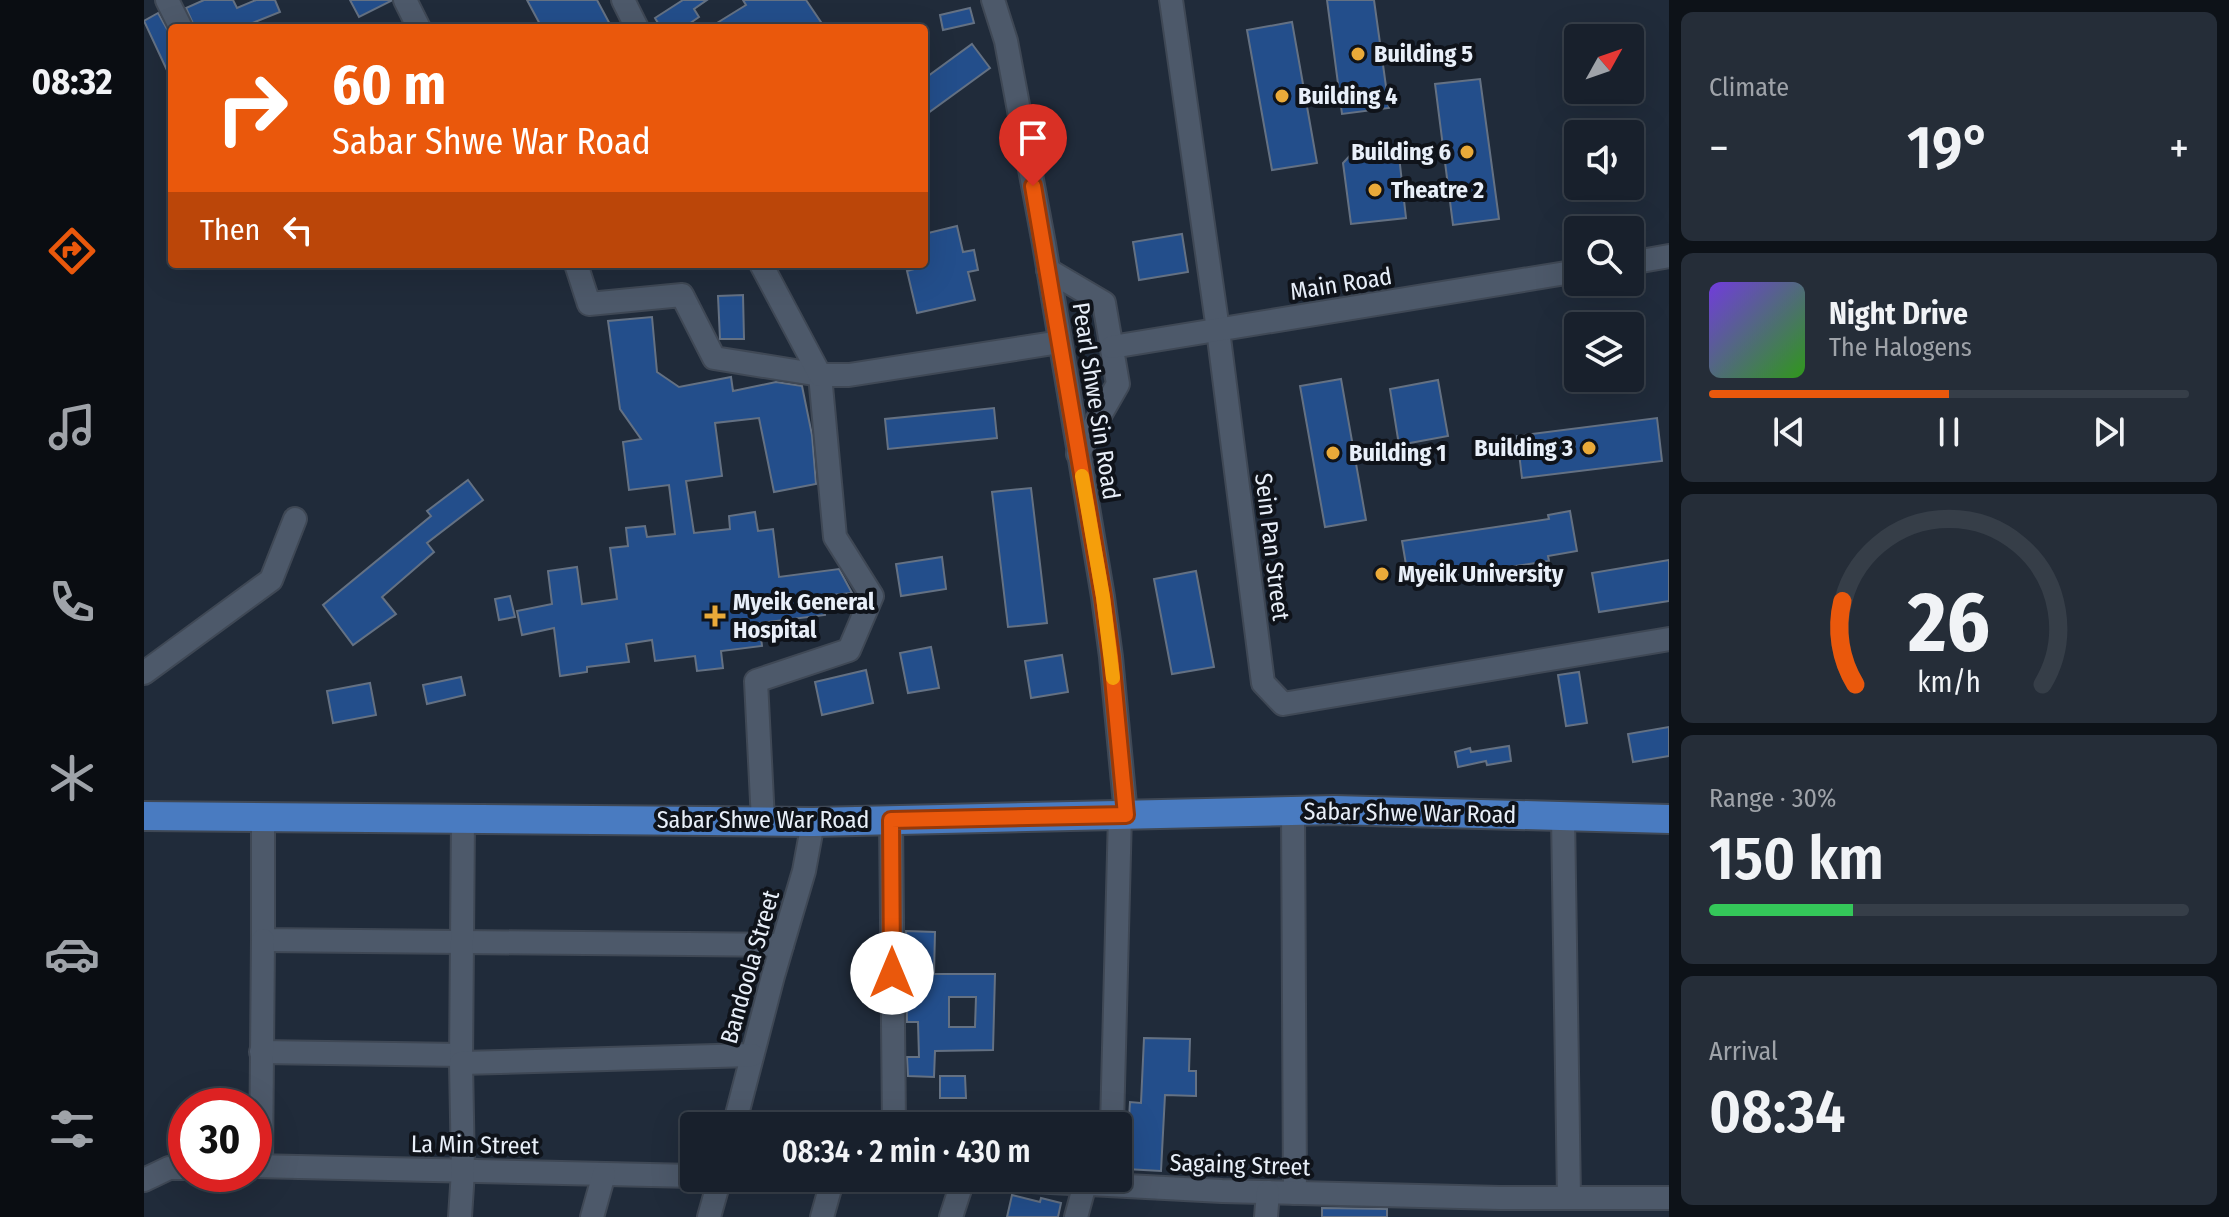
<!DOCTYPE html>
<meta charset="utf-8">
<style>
:root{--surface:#18202c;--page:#252d38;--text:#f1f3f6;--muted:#9fa3a9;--line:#363e48;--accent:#ea580c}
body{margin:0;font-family:"Fira Sans Condensed",sans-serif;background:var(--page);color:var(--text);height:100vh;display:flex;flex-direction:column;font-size:30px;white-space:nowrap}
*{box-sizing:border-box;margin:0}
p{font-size:26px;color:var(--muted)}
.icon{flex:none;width:44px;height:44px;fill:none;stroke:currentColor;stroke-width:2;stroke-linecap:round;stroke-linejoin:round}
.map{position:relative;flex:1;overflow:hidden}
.panel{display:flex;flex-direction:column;gap:12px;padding:12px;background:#0d1218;width:560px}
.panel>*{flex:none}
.guide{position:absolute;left:24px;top:24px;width:760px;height:244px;border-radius:8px;box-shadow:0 8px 32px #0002,0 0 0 2px var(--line);background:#ea580c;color:#fff;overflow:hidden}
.needle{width:52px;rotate:50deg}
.controls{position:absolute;left:1420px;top:24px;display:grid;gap:16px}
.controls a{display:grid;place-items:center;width:80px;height:80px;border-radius:8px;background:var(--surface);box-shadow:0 8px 32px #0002,0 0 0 2px var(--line);font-size:40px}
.speed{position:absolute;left:24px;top:1088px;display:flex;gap:16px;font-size:40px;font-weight:700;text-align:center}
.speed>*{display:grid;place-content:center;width:104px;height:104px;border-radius:50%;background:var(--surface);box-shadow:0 8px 32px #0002,0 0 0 2px var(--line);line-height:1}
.speed .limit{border:12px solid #d22;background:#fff;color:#111}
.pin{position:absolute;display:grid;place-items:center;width:68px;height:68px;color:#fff;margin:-82px -34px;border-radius:50% 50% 50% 0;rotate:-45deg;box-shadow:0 0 8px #0007}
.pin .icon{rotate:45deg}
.me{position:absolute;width:88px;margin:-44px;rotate:0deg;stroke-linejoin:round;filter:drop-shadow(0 0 6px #0008)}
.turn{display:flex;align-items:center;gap:28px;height:168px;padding:0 32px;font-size:36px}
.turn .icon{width:104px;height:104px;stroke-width:2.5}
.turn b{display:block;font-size:56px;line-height:68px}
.then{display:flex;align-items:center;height:76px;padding:0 32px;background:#0003;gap:16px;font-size:30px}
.big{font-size:60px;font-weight:600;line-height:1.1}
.panel .tile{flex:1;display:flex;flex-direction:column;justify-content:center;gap:12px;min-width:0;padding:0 28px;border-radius:12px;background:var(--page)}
.panel .dial{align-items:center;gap:0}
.dial svg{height:208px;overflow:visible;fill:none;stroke:var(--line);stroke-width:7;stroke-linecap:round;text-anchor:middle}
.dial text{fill:var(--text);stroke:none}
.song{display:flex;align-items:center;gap:24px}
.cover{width:96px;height:96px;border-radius:12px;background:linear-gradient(135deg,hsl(260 70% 55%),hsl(110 70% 35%))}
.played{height:8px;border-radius:4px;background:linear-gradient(90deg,var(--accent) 50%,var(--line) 50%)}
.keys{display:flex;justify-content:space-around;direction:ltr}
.heat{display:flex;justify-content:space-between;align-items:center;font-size:44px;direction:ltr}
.charge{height:12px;border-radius:6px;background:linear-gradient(90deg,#34c759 30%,var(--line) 0)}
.trip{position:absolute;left:536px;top:1112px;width:452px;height:80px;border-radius:8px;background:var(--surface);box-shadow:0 8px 32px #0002,0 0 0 2px var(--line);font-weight:600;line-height:80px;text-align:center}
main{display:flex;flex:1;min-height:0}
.tab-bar{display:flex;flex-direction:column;width:144px;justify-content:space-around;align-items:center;background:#0a0d12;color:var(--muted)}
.tab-bar .icon{width:56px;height:56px}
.tab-bar .on{color:var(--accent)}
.tab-bar b{font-size:36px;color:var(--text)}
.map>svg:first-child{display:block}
.building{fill:#234e8b;stroke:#647183;stroke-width:2;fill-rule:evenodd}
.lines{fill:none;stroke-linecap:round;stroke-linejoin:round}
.minor-casing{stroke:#3f4855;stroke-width:26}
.major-casing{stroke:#3f4855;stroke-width:32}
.minor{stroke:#4d596a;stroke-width:22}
.major{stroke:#497bc1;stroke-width:28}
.route-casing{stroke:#983908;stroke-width:20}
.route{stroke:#ea580c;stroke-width:14}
.slow{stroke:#f59e0b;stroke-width:14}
.poi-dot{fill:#eaaa39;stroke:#0f131a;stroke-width:3}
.labels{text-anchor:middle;stroke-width:8;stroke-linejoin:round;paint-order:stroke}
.poi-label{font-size:24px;font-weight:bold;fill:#e8eff9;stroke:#0f131a;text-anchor:start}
.street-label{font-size:24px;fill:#e8eff9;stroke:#0f131a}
</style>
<main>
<nav class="tab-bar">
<b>08:32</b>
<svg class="icon on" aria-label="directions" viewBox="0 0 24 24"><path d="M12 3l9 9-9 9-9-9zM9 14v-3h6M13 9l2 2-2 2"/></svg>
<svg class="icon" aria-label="music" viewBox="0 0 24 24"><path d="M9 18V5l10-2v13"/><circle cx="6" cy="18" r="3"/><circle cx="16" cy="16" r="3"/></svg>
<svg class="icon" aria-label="phone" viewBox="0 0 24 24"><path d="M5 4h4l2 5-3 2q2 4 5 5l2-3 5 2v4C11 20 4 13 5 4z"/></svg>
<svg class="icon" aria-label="climate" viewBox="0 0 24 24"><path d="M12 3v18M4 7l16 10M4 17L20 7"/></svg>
<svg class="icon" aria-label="car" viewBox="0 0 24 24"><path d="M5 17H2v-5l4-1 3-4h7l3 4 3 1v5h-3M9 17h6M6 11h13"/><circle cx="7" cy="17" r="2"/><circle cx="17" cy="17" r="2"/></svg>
<svg class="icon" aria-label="filters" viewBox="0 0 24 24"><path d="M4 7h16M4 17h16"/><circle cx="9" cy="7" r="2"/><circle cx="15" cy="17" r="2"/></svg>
</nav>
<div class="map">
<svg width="1525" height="1217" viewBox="0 0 1525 1217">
<rect width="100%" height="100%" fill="#202b3a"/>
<g class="building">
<polygon points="60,0 89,0 93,8 112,0 131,0 136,12 96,28 51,28 42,8"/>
<polygon points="206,0 247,0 247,1 215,17"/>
<polygon points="383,0 453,0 468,28 398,28"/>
<polygon points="539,0 563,0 550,9 555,17 539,28 517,28 511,18"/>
<polygon points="599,0 662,0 681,28 565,28 602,5"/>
<polygon points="1183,0 1230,0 1245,108 1198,114"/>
<polygon points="826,8 830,23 799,30 796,15"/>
<polygon points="14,13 28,38 28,81 0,21"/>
<polygon points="1148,22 1173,163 1128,170 1103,30"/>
<polygon points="828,44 846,68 780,116 780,79"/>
<polygon points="1336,79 1355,219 1309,225 1291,84"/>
<polygon points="1243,145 1255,156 1262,218 1207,224 1199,163 1212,149"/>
<polygon points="813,226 819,252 830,250 834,270 824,272 831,300 773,313 763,271 774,268 773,264 780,264 780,234"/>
<polygon points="1038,234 1044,272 995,280 989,242"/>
<polygon points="599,295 600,339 576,339 574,296"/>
<polygon points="508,317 513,372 535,387 587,377 589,391 632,382 658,386 668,435 672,484 630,492 615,418 571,423 578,476 542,481 550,533 586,529 585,516 611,512 614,531 629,529 635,577 695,569 708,593 679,596 681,615 615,623 618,646 577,651 579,668 553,671 551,656 511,661 508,640 482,644 485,662 443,667 443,672 416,676 410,628 378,635 373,611 408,604 404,571 433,567 438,604 473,599 466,548 484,546 482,528 501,526 503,537 531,534 525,485 485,490 479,442 497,439 476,409 464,321"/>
<polygon points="1197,379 1222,520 1181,527 1156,386"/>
<polygon points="1294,380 1304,436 1255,445 1246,389"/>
<polygon points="850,408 853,438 744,449 741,419"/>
<polygon points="1513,418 1518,461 1378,478 1373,436"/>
<polygon points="324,480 339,500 283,543 290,552 238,597 252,614 209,645 179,605 287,516 283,511"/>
<polygon points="887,488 903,623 864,627 848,492"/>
<polygon points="1426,511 1433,551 1404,556 1405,561 1265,582 1258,541 1405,519 1404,515"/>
<polygon points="798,557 802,589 757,596 752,564"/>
<polygon points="1525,560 1525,601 1455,612 1448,573"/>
<polygon points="1052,571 1070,667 1028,674 1010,579"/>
<polygon points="366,596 371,617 355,620 351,599"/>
<polygon points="787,647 795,688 764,693 756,653"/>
<polygon points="918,655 924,692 887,698 881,661"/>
<polygon points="722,670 729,703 678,715 671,682"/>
<polygon points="1435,672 1443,723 1422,726 1414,675"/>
<polygon points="317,677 321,695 283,704 279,685"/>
<polygon points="226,683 232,715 189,723 183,691"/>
<polygon points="1525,727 1525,756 1489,762 1484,734"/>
<polygon points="1365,746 1367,761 1343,765 1342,761 1314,767 1311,752 1326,748 1327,752"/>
<path d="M762,931L791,932L790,974H851L849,1050L791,1051L790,1077L764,1076L763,1057H775L774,1022H763ZM805,997H832L831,1027H805Z"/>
<polygon points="1000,1038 1046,1039 1045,1071 1052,1071 1052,1096 1021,1095 1017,1171 982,1169 986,1102 997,1103"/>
<polygon points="796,1076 821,1076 822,1098 796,1098"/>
<polygon points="868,1195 896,1202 897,1198 917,1203 914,1217 863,1217"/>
<polygon points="1178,1208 1243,1209 1243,1217 1178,1217"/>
</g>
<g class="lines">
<g class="minor-casing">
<g id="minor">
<polyline points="23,0 37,28"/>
<polyline points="261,0 275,28"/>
<polyline points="479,0 493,28"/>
<polyline points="849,0 862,41 900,244 959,597 967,657 982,815"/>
<polyline points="1027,0 1074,330 1119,683 1139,704 1525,639"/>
<polyline points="1486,263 1525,256"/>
<polyline points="432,264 445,304 538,295 570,358 676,375 691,537 728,596 705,650 612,681 619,821"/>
<polyline points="617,264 676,375 705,375 916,342"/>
<polyline points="904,270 960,303 974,384 934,454"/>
<polyline points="968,347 1434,271"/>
<polyline points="0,673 127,580 151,519"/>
<polyline points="1149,811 1151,1193"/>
<polyline points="1419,816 1425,1198"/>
<polyline points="119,817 119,940 638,945"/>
<polyline points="747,820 750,1126"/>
<polyline points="117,1052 317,1055"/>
<polyline points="317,1063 319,818"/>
<polyline points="590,1126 629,976 660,871 669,822"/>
<polyline points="968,1126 976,814"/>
<polyline points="110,1166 550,1176"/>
<polyline points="117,1166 119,940"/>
<polyline points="665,1178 888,1181 1078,1191 1356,1198 1525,1198"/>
<polyline points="0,1180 25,1168 42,1168"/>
<polyline points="316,1217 319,1171 317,1063 608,1055"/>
<polyline points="448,1217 460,1174"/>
<polyline points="565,1217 576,1178"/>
<polyline points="678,1217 689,1178"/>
<polyline points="807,1217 819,1180"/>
<polyline points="932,1217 941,1184"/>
<polyline points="1122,1217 1124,1192"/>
</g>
</g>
<g class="major-casing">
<polyline id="major" points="0,816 669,822 1190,810 1525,819"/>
</g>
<use href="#minor" class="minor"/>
<use href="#major" class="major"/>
</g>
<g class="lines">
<g class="route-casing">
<polyline id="route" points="748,973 747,820 982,815 967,657 959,597 889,186"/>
</g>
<use href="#route" class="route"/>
<polyline class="slow" points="938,476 959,597 969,678"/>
</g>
<g class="poi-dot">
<circle cx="1214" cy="54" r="8"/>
<circle cx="1138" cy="96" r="8"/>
<circle cx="1323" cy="152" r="8"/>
<circle cx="1231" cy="190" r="8"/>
<circle cx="1445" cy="448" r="8"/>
<circle cx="1189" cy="453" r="8"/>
<circle cx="1238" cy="574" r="8"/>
<path d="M567 604h8v8h8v8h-8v8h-8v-8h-8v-8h8z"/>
</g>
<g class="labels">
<g class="poi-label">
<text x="1230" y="62">Building 5</text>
<text x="1154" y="104">Building 4</text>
<text x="1307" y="160" text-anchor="end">Building 6</text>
<text x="1247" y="198">Theatre 2</text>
<text x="1429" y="456" text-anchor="end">Building 3</text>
<text x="1205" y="461">Building 1</text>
<text x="1254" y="582">Myeik University</text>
<text x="589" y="610">Myeik General<tspan x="589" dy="28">Hospital</tspan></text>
</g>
<g class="street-label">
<text transform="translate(1197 284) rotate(-9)" y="8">Main Road</text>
<text transform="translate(952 401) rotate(81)" y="8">Pearl Shwe Sin Road</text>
<text transform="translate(1128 547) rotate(83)" y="8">Sein Pan Street</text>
<text transform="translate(1266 813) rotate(1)" y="8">Sabar Shwe War Road</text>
<text x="619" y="828">Sabar Shwe War Road</text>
<text transform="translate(606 967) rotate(-74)" y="8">Bandoola Street</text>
<text transform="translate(331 1145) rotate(1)" y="8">La Min Street</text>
<text transform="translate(1096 1165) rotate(2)" y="8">Sagaing Street</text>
</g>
</g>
</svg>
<div class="controls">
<a><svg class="needle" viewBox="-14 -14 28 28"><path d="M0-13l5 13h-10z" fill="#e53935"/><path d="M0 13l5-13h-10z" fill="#9fa3a9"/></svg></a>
<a><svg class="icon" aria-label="sound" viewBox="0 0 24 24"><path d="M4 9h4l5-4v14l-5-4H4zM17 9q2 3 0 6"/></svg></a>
<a><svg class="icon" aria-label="search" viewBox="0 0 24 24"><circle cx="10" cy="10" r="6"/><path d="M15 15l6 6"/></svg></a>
<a><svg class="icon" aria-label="layers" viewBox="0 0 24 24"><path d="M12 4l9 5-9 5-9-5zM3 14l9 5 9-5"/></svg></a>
</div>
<div class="speed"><div class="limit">30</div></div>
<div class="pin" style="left:889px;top:186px;background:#d93025"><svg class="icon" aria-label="arrive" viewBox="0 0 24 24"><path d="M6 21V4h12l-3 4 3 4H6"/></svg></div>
<svg class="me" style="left:748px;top:973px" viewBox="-20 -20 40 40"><circle r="19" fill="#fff"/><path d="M0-13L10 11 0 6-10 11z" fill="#ea580c"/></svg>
<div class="trip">08:34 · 2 min · 430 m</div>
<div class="guide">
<div class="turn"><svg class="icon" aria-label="right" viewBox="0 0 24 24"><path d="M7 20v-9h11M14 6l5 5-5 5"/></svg><div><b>60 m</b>Sabar Shwe War Road</div></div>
<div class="then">Then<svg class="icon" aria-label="left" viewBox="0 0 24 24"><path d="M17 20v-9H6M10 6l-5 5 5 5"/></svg></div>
</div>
</div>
<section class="panel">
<div class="tile"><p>Climate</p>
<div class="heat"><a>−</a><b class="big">19°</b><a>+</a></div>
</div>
<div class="tile">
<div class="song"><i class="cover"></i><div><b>Night Drive</b><p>The Halogens</p></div></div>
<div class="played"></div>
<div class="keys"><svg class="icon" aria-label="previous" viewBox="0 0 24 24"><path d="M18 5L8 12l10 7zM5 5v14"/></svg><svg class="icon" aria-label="pause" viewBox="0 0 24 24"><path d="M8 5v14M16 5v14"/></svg><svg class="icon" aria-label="next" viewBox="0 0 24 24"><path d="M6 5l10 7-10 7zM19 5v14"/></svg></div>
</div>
<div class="tile dial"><svg viewBox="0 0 100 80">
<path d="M14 69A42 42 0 1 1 86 69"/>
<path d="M14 69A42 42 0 0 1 9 37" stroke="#ea580c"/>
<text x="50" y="56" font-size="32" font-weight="700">26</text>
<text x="50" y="72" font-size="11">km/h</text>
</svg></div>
<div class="tile"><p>Range · 30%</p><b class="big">150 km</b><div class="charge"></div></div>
<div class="tile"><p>Arrival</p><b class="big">08:34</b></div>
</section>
</main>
